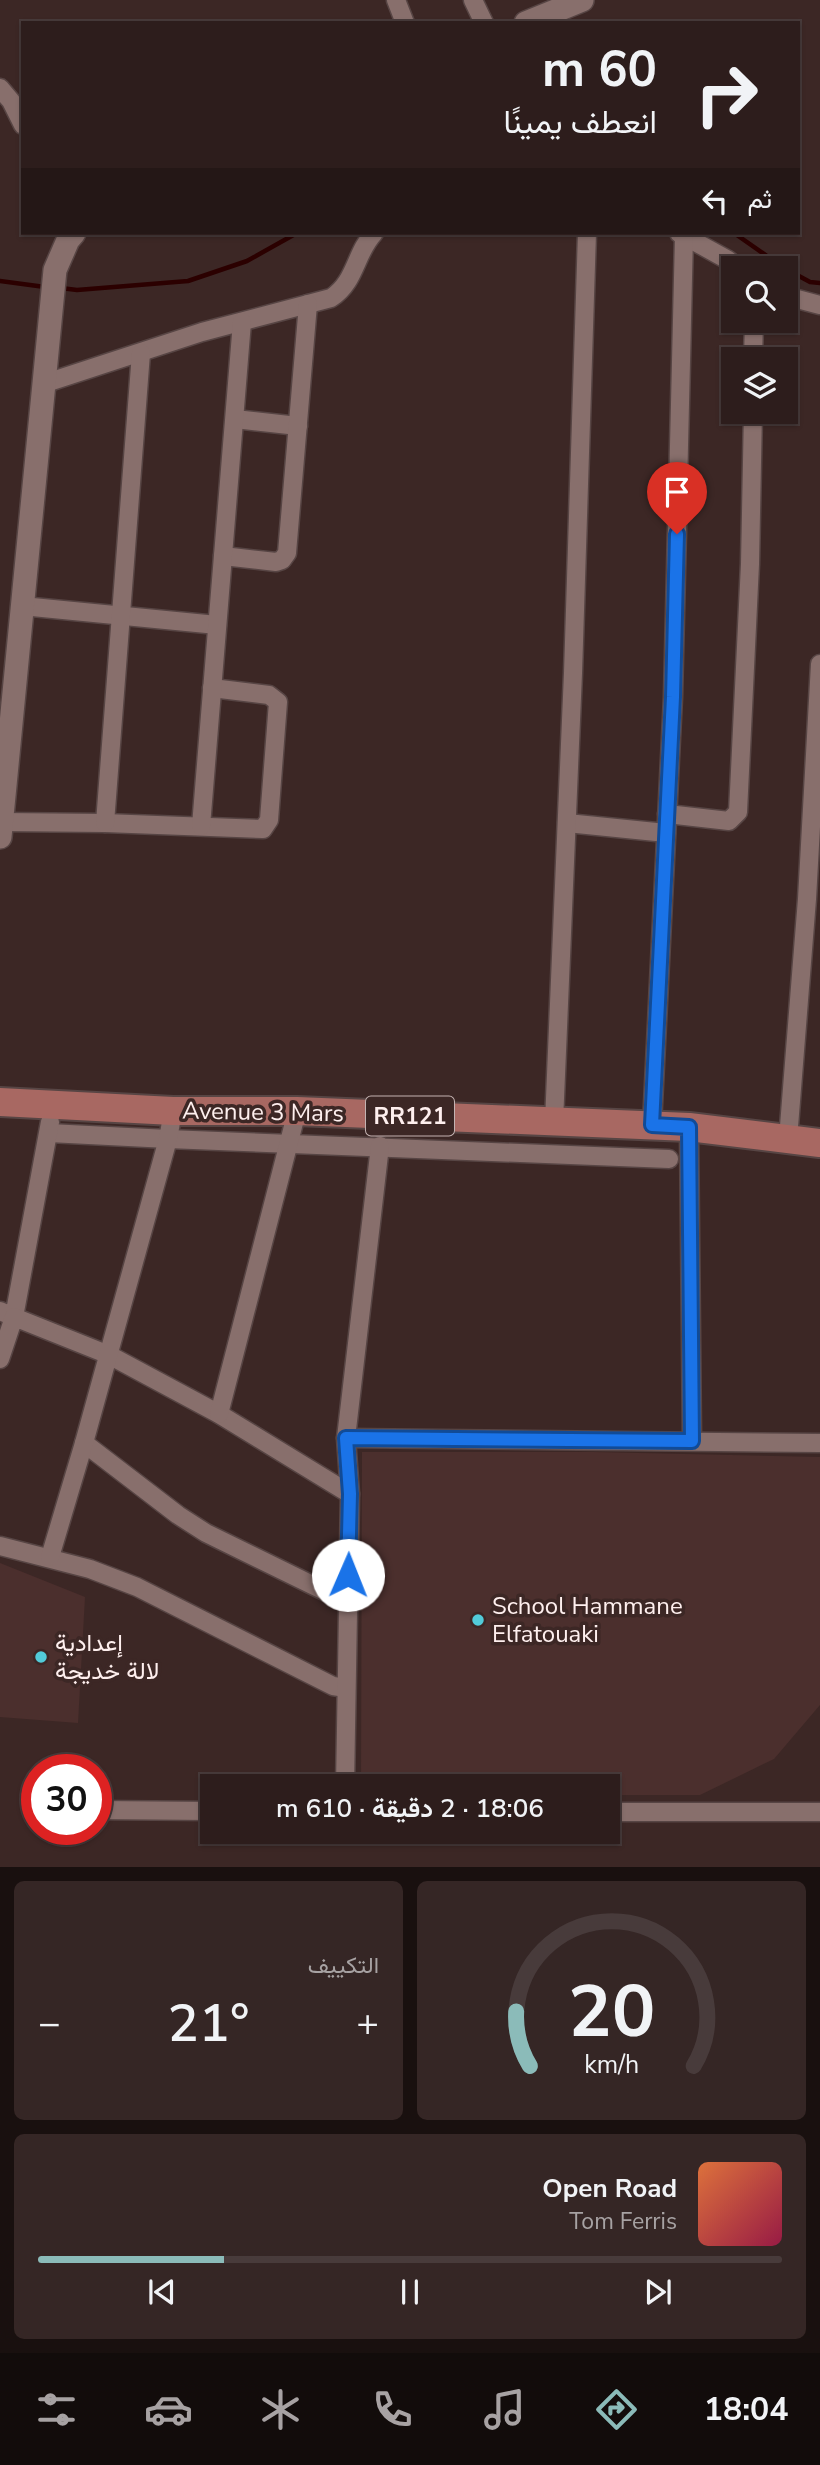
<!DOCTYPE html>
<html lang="ar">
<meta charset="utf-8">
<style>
:root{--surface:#2d1d1c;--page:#352625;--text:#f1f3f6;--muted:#a7a2a3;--line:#483b3b;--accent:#8bbbb9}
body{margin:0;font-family:"Nunito Sans",Vazirmatn,sans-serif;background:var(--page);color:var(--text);direction:rtl;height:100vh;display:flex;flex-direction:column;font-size:26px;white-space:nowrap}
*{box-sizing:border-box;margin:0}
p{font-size:23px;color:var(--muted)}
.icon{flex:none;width:38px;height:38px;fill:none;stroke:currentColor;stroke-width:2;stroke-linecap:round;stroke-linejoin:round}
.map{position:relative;height:1867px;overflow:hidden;direction:ltr}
.sheet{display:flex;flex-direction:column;gap:14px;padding:14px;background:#19100f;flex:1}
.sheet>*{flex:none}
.hud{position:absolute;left:21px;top:21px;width:779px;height:214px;border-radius:0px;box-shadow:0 2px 5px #0004,0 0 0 2px var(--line);direction:rtl;background:#2d1d1c;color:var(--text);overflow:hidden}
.tools{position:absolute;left:721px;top:256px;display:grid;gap:14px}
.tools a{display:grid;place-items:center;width:77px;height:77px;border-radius:0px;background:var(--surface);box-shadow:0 2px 5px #0004,0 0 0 2px var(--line);font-size:35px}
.speed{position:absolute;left:21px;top:1754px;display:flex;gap:14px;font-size:35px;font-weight:700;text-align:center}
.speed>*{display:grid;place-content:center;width:91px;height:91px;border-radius:50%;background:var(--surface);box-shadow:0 2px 5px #0004,0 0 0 2px var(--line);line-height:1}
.speed .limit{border:10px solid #d22;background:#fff;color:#111}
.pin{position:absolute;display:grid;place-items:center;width:60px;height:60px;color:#fff;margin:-72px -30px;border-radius:50% 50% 50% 0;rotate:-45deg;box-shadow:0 0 7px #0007}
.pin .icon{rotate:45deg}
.me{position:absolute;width:77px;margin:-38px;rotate:1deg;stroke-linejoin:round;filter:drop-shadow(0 0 5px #0008)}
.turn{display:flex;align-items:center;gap:24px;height:147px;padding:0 28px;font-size:32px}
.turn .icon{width:91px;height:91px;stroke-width:2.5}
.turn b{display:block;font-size:49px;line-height:60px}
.then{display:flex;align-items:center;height:66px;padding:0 28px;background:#0003;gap:14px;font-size:26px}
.big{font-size:52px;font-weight:600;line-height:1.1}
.sheet .widget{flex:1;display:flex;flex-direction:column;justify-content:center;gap:10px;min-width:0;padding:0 24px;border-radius:10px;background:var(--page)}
.sheet .dial{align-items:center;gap:0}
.dial svg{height:182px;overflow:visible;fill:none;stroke:var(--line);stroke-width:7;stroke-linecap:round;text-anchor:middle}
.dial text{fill:var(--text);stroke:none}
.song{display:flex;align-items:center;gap:21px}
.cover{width:84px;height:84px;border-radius:10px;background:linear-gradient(135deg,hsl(20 70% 55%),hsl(340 70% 35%))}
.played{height:7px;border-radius:4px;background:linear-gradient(90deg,var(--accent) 25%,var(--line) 25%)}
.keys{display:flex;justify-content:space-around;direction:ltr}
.heat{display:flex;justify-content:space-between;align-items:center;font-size:38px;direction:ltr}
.sheet .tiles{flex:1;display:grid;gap:14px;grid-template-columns:1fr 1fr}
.widget:last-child{grid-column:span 2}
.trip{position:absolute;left:200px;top:1774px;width:420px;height:70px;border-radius:0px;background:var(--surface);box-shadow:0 2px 5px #0004,0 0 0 2px var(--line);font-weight:600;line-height:70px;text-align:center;direction:rtl}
.menu{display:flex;height:112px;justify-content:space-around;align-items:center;background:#120c0b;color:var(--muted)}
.menu .icon{width:49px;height:49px}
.menu .on{color:var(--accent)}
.menu b{font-size:32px;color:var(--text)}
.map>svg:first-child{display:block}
.built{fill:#4b2f2d}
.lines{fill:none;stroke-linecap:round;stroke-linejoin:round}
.stream{stroke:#2b0000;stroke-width:4.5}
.minor-casing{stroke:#574544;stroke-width:21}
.tertiary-casing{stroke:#574544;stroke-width:26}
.primary-casing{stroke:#574544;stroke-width:32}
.minor{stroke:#886f6c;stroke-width:18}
.tertiary{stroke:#886f6c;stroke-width:23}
.primary{stroke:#a86862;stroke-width:28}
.route-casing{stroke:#114b97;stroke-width:18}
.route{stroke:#1a73e8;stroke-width:12}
.poi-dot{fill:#52cbd9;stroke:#3c2725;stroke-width:2.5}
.labels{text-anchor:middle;stroke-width:7;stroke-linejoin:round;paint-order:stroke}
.shield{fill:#3c2725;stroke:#c4b3b2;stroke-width:2}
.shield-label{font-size:23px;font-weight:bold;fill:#feefee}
.street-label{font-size:24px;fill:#feefee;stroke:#3c2725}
.poi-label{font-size:24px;fill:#feefee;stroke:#3c2725;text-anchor:start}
</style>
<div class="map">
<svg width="820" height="1867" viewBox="0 0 820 1867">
<rect width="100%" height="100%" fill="#3c2725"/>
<g class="built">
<polygon points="362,1452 594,1452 820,1457 820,1705 774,1759 700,1795 607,1795 607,1787 361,1787"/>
<polygon points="0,1563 85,1597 78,1723 0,1717"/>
</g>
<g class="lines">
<g class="stream">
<polyline points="734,233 784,268"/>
<polyline points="786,269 810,282 820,283"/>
<polyline points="0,281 45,287"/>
<polyline points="61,288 77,290 188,281 247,261 297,233"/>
</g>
<g class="minor-casing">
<g id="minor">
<polyline points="396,0 405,23"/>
<polyline points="473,0 484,23"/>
<polyline points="0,88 11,101 23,125"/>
<polyline points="679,233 728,260 738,268"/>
<polyline points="786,296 820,305"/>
<polyline points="753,359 754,320"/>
<path d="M46,383L202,332L331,298C356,282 355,253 374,233"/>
<polyline points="235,419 298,426"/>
<polyline points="223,556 276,562 282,560 287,553 308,304"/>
<polyline points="22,606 217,625"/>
<polyline points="667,814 729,821 738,812 750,564 753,411"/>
<polyline points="1,822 105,823 263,829 269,820 278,702 269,695 212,688"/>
<polyline points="105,823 141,353"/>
<polyline points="567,823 666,833"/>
<polyline points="201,826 242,322"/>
<polyline points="554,1122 573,673 587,233"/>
<polyline points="652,1125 673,697 684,236"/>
<polyline points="689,1127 692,1441"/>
<polyline points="49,1133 168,1139 669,1159"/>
<polyline points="788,1139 807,899 820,664"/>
<polyline points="0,1311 14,1317 50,1122"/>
<polyline points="0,1359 14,1317 109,1355 219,1414 350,1494"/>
<polyline points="219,1414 297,1111"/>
<polyline points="346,1438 820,1443"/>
<polyline points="84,1443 178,1515 206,1533 347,1602"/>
<polyline points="0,1546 90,1569 137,1587 333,1686 346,1688"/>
<polyline points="50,1557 84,1443 168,1139 173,1111"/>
<polyline points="345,1787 350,1494 346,1438 380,1146"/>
<polyline points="96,1810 212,1811"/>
<polyline points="607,1812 820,1812"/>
</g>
</g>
<g class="tertiary-casing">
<g id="tertiary">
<polyline points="526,23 582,0"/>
<polyline points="0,837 55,270 68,240 74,233"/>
</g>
</g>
<g class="primary-casing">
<polyline id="primary" points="0,1102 173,1111 297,1111 689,1127 820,1143"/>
</g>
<use href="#minor" class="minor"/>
<use href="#tertiary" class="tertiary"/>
<use href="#primary" class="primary"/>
</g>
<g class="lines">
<g class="route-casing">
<polyline id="route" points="348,1575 350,1494 346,1438 692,1441 689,1127 652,1125 673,697 677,534"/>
</g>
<use href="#route" class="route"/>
</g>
<g class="poi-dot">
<circle cx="478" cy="1620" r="7"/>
<circle cx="41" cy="1657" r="7"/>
</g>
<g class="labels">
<rect class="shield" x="366" y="1096.5" width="88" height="39" rx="5"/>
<g class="shield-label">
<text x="410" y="1124">RR121</text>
</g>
<g class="street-label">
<text transform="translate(263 1112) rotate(1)" y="8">Avenue 3 Mars</text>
</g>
<g class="poi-label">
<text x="492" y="1614">School Hammane<tspan x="492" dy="28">Elfatouaki</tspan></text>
<text x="55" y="1651">إعدادية<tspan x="55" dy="28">لالة خديجة</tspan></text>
</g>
</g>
</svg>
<div class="tools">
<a><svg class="icon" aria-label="search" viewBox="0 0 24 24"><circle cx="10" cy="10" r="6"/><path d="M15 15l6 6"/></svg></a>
<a><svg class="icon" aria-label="layers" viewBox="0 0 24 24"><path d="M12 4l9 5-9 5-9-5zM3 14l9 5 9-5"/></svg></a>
</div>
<div class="speed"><div class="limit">30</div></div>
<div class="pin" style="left:677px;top:534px;background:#d93025"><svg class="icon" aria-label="arrive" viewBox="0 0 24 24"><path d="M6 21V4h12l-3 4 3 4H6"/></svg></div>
<svg class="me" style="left:348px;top:1575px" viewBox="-20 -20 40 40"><circle r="19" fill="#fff"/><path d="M0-13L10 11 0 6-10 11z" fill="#1a73e8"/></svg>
<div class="trip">18:06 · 2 دقيقة · 610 m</div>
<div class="hud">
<div class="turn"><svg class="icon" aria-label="right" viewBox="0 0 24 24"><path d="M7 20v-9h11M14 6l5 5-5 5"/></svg><div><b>60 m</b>انعطف يمينًا</div></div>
<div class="then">ثم<svg class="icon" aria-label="left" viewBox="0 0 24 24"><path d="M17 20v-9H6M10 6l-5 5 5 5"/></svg></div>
</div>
</div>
<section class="sheet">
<div class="tiles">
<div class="widget dial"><svg viewBox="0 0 100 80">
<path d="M14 69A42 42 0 1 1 86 69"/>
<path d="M14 69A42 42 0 0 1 8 45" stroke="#8bbbb9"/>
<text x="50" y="56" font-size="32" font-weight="700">20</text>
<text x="50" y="72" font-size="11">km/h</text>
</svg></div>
<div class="widget"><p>التكييف</p>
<div class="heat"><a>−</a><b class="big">21°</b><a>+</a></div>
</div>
<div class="widget">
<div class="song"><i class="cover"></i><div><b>Open Road</b><p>Tom Ferris</p></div></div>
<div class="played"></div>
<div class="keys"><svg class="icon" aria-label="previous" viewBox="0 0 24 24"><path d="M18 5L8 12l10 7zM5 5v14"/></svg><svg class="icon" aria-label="pause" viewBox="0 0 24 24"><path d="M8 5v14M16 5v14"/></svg><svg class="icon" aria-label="next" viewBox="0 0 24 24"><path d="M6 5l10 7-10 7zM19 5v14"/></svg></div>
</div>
</div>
</section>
<nav class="menu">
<b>18:04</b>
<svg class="icon on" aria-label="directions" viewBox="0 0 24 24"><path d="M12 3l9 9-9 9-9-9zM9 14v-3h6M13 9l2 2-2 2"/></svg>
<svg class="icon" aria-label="music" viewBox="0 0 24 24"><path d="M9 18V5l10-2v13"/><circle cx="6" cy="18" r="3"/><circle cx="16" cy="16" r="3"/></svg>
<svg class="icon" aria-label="phone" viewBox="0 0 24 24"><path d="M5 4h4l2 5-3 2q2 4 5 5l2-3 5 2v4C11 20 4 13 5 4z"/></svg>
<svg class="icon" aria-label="climate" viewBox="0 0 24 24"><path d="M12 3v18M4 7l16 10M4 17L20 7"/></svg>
<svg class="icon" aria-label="car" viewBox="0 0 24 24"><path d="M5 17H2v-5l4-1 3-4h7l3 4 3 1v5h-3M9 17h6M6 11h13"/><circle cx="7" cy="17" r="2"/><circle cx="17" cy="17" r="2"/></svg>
<svg class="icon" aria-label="filters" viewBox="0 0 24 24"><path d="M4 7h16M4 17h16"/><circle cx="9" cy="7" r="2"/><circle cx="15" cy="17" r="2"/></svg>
</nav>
